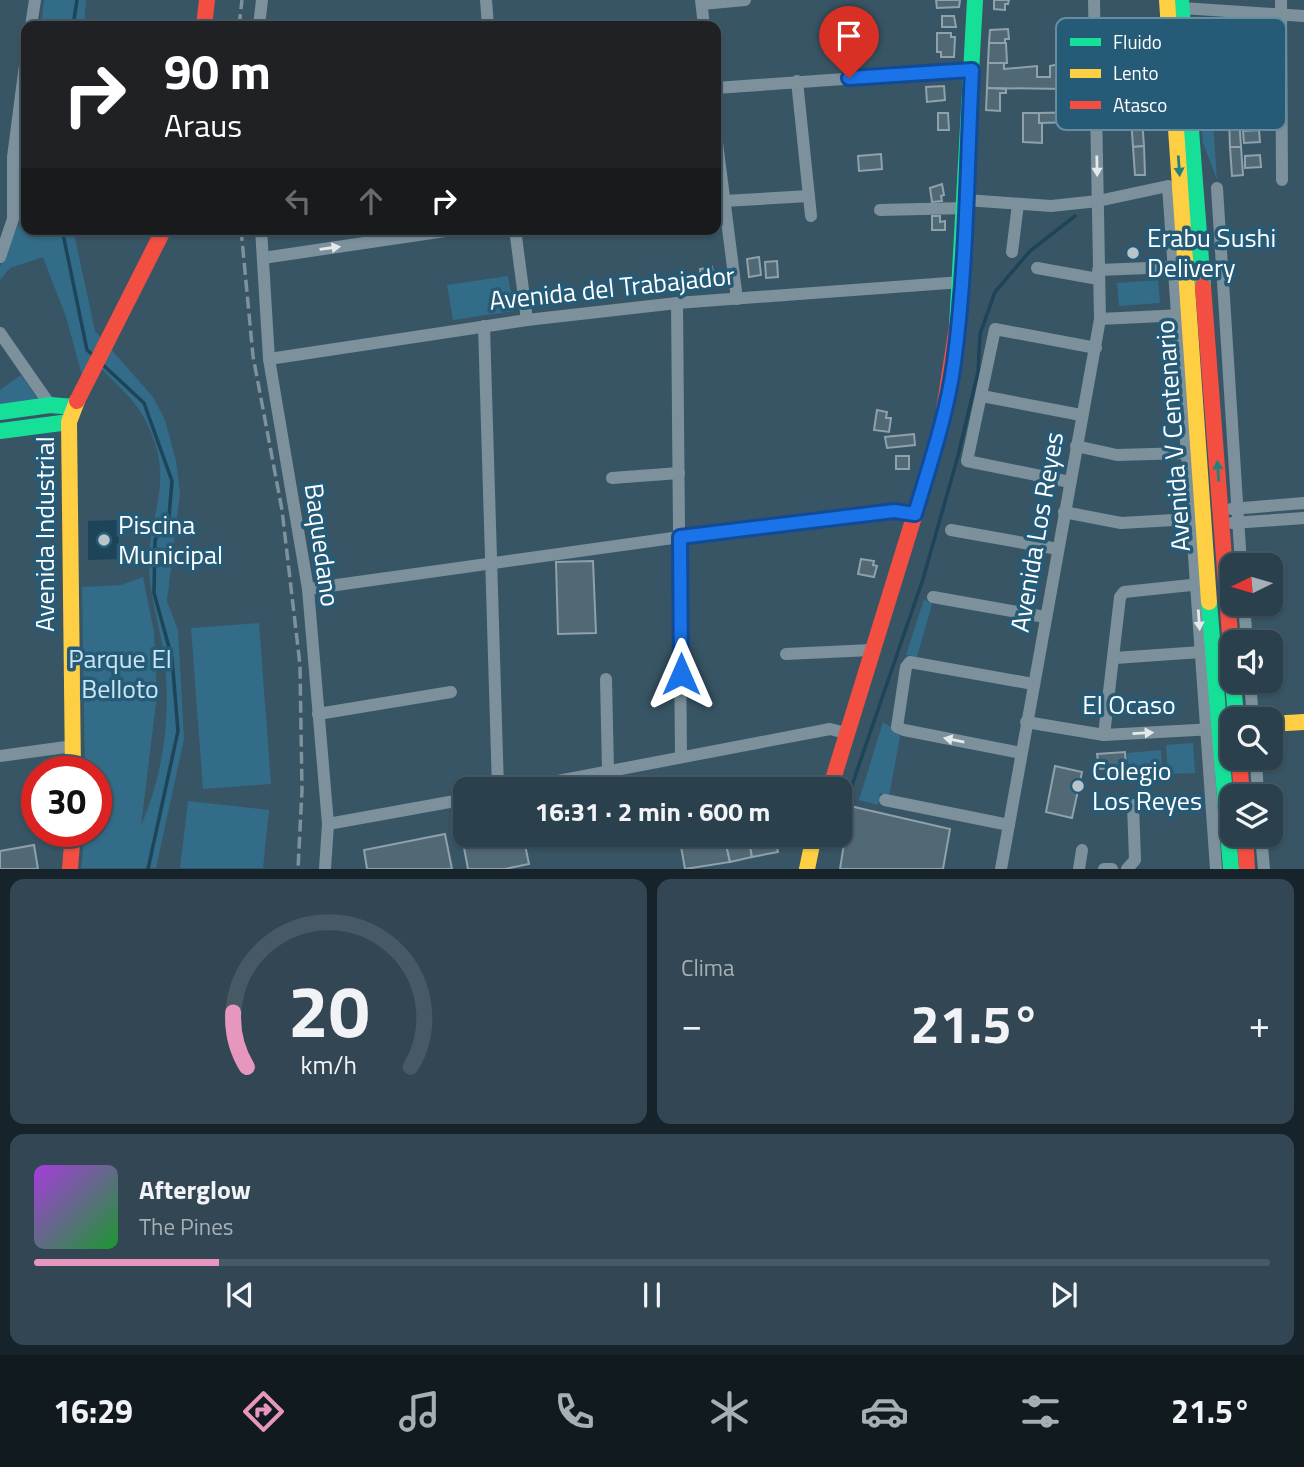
<!DOCTYPE html>
<html lang="es">
<meta charset="utf-8">
<style>
:root{--surface:#2a404c;--page:#324753;--text:#f1f3f6;--muted:#a5afb5;--line:#465964;--accent:#e797bd}
body{margin:0;font-family:"Titillium Web",sans-serif;background:var(--page);color:var(--text);height:100vh;display:flex;flex-direction:column;font-size:26px;white-space:nowrap}
*{box-sizing:border-box;margin:0}
p{font-size:23px;color:var(--muted)}
.icon{flex:none;width:38px;height:38px;fill:none;stroke:currentColor;stroke-width:2;stroke-linecap:round;stroke-linejoin:round}
.map{position:relative;height:869px;overflow:hidden}
.drawer{display:flex;flex-direction:column;gap:10px;padding:10px;background:#17232a;flex:1}
.drawer>*{flex:none}
.top-card{position:absolute;left:21px;top:21px;width:700px;height:214px;border-radius:14px;box-shadow:0 2px 5px #0004,0 0 0 2px var(--line);background:#202124;color:#fff;overflow:hidden}
.needle{width:46px;rotate:265deg}
.buttons{position:absolute;left:1220px;top:553px;display:grid;gap:14px}
.buttons a{display:grid;place-items:center;width:63px;height:63px;border-radius:14px;background:var(--surface);box-shadow:0 2px 5px #0004,0 0 0 2px var(--line);font-size:35px}
.speed{position:absolute;left:21px;top:756px;display:flex;gap:14px;font-size:35px;font-weight:700;text-align:center}
.speed>*{display:grid;place-content:center;width:91px;height:91px;border-radius:50%;background:var(--surface);box-shadow:0 2px 5px #0004,0 0 0 2px var(--line);line-height:1}
.speed .limit{border:10px solid #d22;background:#fff;color:#111}
.pin{position:absolute;display:grid;place-items:center;width:60px;height:60px;color:#fff;margin:-72px -30px;border-radius:50% 50% 50% 0;rotate:-45deg;box-shadow:0 0 7px #0007}
.pin .icon{rotate:45deg}
.me{position:absolute;width:77px;margin:-38px;rotate:0deg;stroke-linejoin:round;filter:drop-shadow(0 0 5px #0008)}
.turn{display:flex;align-items:center;gap:24px;height:147px;padding:0 28px;font-size:32px}
.turn .icon{width:91px;height:91px;stroke-width:2.5}
.turn b{display:block;font-size:49px;line-height:60px}
.lanes{display:flex;align-items:center;height:66px;padding:0 28px;background:#0003;justify-content:center;gap:35px;direction:ltr}
.lanes .off{opacity:.35}
.big{font-size:52px;font-weight:700;line-height:1.1}
.drawer .widget{flex:1;display:flex;flex-direction:column;justify-content:center;gap:10px;min-width:0;padding:0 24px;border-radius:14px;background:var(--page)}
.drawer .dial{align-items:center;gap:0}
.dial svg{height:182px;overflow:visible;fill:none;stroke:var(--line);stroke-width:7;stroke-linecap:round;text-anchor:middle}
.dial text{fill:var(--text);stroke:none}
.song{display:flex;align-items:center;gap:21px}
.cover{width:84px;height:84px;border-radius:10px;background:linear-gradient(135deg,hsl(280 70% 55%),hsl(130 70% 35%))}
.played{height:7px;border-radius:4px;background:linear-gradient(90deg,var(--accent) 15%,var(--line) 15%)}
.keys{display:flex;justify-content:space-around;direction:ltr}
.heat{display:flex;justify-content:space-between;align-items:center;font-size:38px;direction:ltr}
.drawer .tiles{flex:1;display:grid;gap:10px;grid-template-columns:1fr 1fr}
.widget:last-child{grid-column:span 2}
.trip{position:absolute;left:453px;top:777px;width:399px;height:70px;border-radius:14px;background:var(--surface);box-shadow:0 2px 5px #0004,0 0 0 2px var(--line);font-weight:700;line-height:70px;text-align:center}
.menu{display:flex;height:112px;justify-content:space-around;align-items:center;background:#111a1e;color:var(--muted)}
.menu .icon{width:49px;height:49px}
.menu .active{color:var(--accent)}
.menu b{font-size:32px;color:var(--text)}
.map>svg:first-child{display:block}
.green{fill:#326c88}
.water{fill:#1d4459}
.lines{fill:none;stroke-linecap:round;stroke-linejoin:round}
.stream{stroke:#1d4459;stroke-width:3.5}
.building{fill:#516975;stroke:#8fa1ab;stroke-width:2}
.street{stroke:#7c919c;stroke-width:12}
.fast{stroke:#16e098;stroke-width:16}
.slow{stroke:#ffcf43;stroke-width:16}
.jam{stroke:#f24e42;stroke-width:16}
.rail{stroke:#7e919c;stroke-width:3.5;stroke-dasharray:12 5;stroke-linecap:butt}
.oneway{fill:#e5e9eb}
.oneway2{fill:#218381}
.route-casing{stroke:#114b97;stroke-width:18}
.route{stroke:#1a73e8;stroke-width:12}
.poi-dot{fill:#b9c4c9;stroke:#265b77;stroke-width:2.5}
.labels{text-anchor:middle;stroke-width:7;stroke-linejoin:round;paint-order:stroke}
.poi-label{font-size:26px;fill:#fff;stroke:#265b77;text-anchor:start}
.street-label{font-size:26px;fill:#fff;stroke:#265b77}
.park-label{font-size:26px;fill:#cae5f2;stroke:#265b77}
.key{fill:#265b77;stroke:#678ca0;stroke-width:2}
.key-label{font-size:19px;fill:#fff}
</style>
<div class="map">
<svg width="1304" height="869" viewBox="0 0 1304 869">
<rect width="100%" height="100%" fill="#385565"/>
<g class="green">
<polygon points="44,0 86,0 84,26 41,26"/>
<polygon points="1193,16 1206,18 1217,180 1203,143"/>
<path d="M17,182H26V229H73L95,331L153,397L165,420L176,461L180,493L167,601L178,630L184,739L156,868H81L85,831H96V772H85L82,587L121,585L143,577L154,632L157,695L141,826C165,770 172,709 163,648C158,620 149,592 149,564C148,519 170,491 155,443C142,402 120,389 92,359L83,379L66,317L43,257L10,268L0,280V267L19,223Z"/>
<polygon points="508,276 514,311 453,320 447,285"/>
<polygon points="1158,280 1160,303 1119,306 1117,283"/>
<polygon points="21,375 39,401 0,406 0,390"/>
<polygon points="924,599 932,604 917,657 906,655"/>
<polygon points="259,623 271,784 203,789 191,628"/>
<polygon points="883,722 898,732 900,737 889,796 880,793 878,805 859,800"/>
<polygon points="1193,743 1195,773 1168,774 1166,745"/>
<polygon points="1161,750 1162,770 1129,773 1127,753"/>
<polygon points="188,801 269,810 263,868 180,868"/>
</g>
<polygon class="water" points="119,520 119,559 88,560 88,521"/>
<g class="lines">
<g class="stream">
<polyline points="73,26 77,0"/>
<polyline points="62,229 87,350 93,355"/>
<polyline points="101,363 144,403 172,481 169,517 155,540 154,593 172,658 178,731 148,869"/>
<polyline points="851,788 923,579 958,456 978,372 980,334 995,292 1030,251 1075,216"/>
</g>
</g>
<g class="building">
<polygon points="936,0 960,0 959,7 937,8"/>
<polygon points="994,0 1009,0 1008,4 1005,4 1005,10 994,9"/>
<polygon points="942,16 954,16 956,27 942,27"/>
<polygon points="1008,29 1009,39 1005,39 1005,43 989,43 990,30"/>
<polygon points="937,33 951,33 951,37 955,37 954,57 941,57 941,52 937,52"/>
<polygon points="989,43 1006,43 1007,63 988,63"/>
<polygon points="988,63 1004,63 1004,69 1037,66 1037,77 1050,77 1050,66 1063,63 1064,68 1078,67 1080,81 1066,82 1066,89 987,88"/>
<polygon points="944,86 945,100 927,102 926,87"/>
<polygon points="987,88 1006,89 1006,93 1000,93 1000,111 986,110"/>
<polygon points="1079,112 1080,122 1039,123 1039,113"/>
<polygon points="938,113 948,113 949,130 938,130"/>
<polygon points="1023,113 1039,113 1039,123 1042,123 1042,143 1023,142"/>
<polygon points="1131,118 1142,118 1144,146 1133,147"/>
<polygon points="1239,118 1241,147 1230,147 1229,119"/>
<polygon points="1259,130 1260,142 1244,143 1243,131"/>
<polygon points="1144,146 1145,175 1135,175 1133,147"/>
<polygon points="1230,147 1241,147 1243,175 1232,176"/>
<polygon points="881,154 882,169 859,171 858,156"/>
<polygon points="1260,155 1261,167 1245,168 1245,156"/>
<polygon points="942,184 944,195 941,196 942,201 932,202 930,188"/>
<polygon points="932,216 940,216 940,222 945,221 945,230 932,230"/>
<polygon points="759,257 761,275 749,277 747,259"/>
<polygon points="777,261 778,277 766,278 765,262"/>
<polygon points="712,267 713,273 719,273 720,282 702,284 700,269"/>
<polygon points="877,410 887,412 886,418 891,418 889,432 874,430"/>
<polygon points="914,434 915,445 887,448 885,437"/>
<rect x="896" y="456" width="13" height="13"/>
<polygon points="861,559 874,561 873,565 877,566 874,577 858,574"/>
<polygon points="593,561 596,633 558,634 556,562"/>
<polygon points="1125,752 1126,767 1099,769 1097,754"/>
<polygon points="1055,766 1082,772 1072,818 1046,812"/>
<polygon points="850,806 950,829 943,869 840,869"/>
<polygon points="445,834 452,869 367,869 364,850"/>
<polygon points="472,835 523,835 529,864 505,869 468,869 462,837"/>
<polygon points="523,835 542,835 543,840 525,843"/>
<polygon points="679,835 724,835 730,862 685,869"/>
<polygon points="724,835 748,835 752,857 730,862"/>
<polygon points="748,835 774,835 778,852 752,857"/>
<polygon points="34,845 38,869 0,869 0,851"/>
</g>
<g class="lines">
<g class="street">
<polyline points="486,0 488,26"/>
<polyline points="701,0 704,26"/>
<polyline points="1281,0 1282,180"/>
<polyline points="702,4 745,0"/>
<polyline points="1182,8 1304,16"/>
<polyline points="31,26 35,0"/>
<polyline points="259,26 262,0"/>
<polyline points="797,81 811,216"/>
<polyline points="716,88 972,70"/>
<polyline points="716,135 737,299"/>
<polyline points="1217,188 1241,565"/>
<polyline points="966,200 1051,206 1098,201 1168,186 1216,869"/>
<polyline points="724,201 809,196"/>
<polyline points="880,210 966,208"/>
<polyline points="261,229 269,359 308,589 328,824 325,869"/>
<polyline points="515,229 527,320"/>
<polyline points="1012,252 1018,204"/>
<polyline points="0,257 13,219 13,157 26,57"/>
<polyline points="263,258 459,229"/>
<polyline points="1037,268 1098,279"/>
<polyline points="1098,270 1174,267"/>
<polyline points="677,303 681,757"/>
<polyline points="1100,319 1183,315"/>
<polyline points="484,326 498,789"/>
<polyline points="0,333 50,405"/>
<polyline points="269,359 527,320 677,303 962,282"/>
<polyline points="982,396 1081,415"/>
<polyline points="1076,446 1117,455 1187,453"/>
<polyline points="612,478 679,473"/>
<polyline points="1070,482 967,461 995,329 1096,348"/>
<polyline points="1231,509 1304,503"/>
<polyline points="1064,512 1121,523 1192,519"/>
<polyline points="1232,523 1304,518"/>
<polyline points="951,530 1058,549"/>
<polyline points="308,589 680,537 894,511 915,514"/>
<polyline points="933,597 1045,617"/>
<polyline points="1244,604 1247,642"/>
<polyline points="786,654 871,650"/>
<polyline points="1115,658 1201,652"/>
<polyline points="606,679 608,770"/>
<polyline points="1250,681 1253,719"/>
<polyline points="318,714 451,692"/>
<polyline points="1026,722 1104,735 1214,729"/>
<polyline points="1104,735 1120,597 1124,592 1201,584"/>
<polyline points="1021,753 904,730 897,727 906,667 910,662 1033,684"/>
<polyline points="0,756 73,746"/>
<polyline points="1256,758 1258,796"/>
<polyline points="516,789 830,729 846,733"/>
<polyline points="885,800 1009,825"/>
<polyline points="328,824 466,799"/>
<polyline points="1261,835 1264,869"/>
<polyline points="1001,869 1100,319 1094,0"/>
<polyline points="1079,869 1082,850"/>
<polyline points="1104,869 1112,869"/>
<polyline points="1127,869 1135,860 1133,805"/>
</g>
<g class="fast">
<polyline points="1181,0 1203,286"/>
<polyline points="957,326 975,0"/>
<polyline points="0,412 50,405 74,407"/>
<polyline points="0,431 69,422"/>
<polyline points="1209,602 1231,869"/>
<polyline points="1233,681 1236,719"/>
</g>
<g class="slow">
<polyline points="1167,0 1209,602"/>
<polyline points="1270,724 1304,722"/>
<polyline points="73,772 69,422 77,401"/>
<polyline points="807,869 814,835"/>
</g>
<g class="jam">
<polyline points="204,26 207,0"/>
<polyline points="1203,286 1232,661"/>
<polyline points="77,401 164,229"/>
<polyline points="1239,758 1242,796"/>
<polyline points="830,789 926,478 943,416 957,326"/>
<polyline points="1245,835 1247,869"/>
<polyline points="70,869 73,831"/>
</g>
<g class="rail">
<polyline points="239,26 242,0"/>
<polyline points="241,229 253,356 282,510 300,665 302,790 298,869"/>
</g>
</g>
<defs><path id="oneway-solid" d="M-6-.8H1V-3.2L6.5 0L1 3.2V.8H-6Z" transform="scale(1.75)"/></defs>
<g class="oneway">
<use href="#oneway-solid" transform="translate(1097 166) rotate(89)"/>
<use href="#oneway-solid" transform="translate(330 248) rotate(-8)"/>
<use href="#oneway-solid" transform="translate(1199 620) rotate(86)"/>
<use href="#oneway-solid" transform="translate(1143 733) rotate(-3)"/>
<use href="#oneway-solid" transform="translate(954 740) rotate(-169)"/>
</g>
<g class="oneway2">
<use href="#oneway-solid" transform="translate(1179 166) rotate(86)"/>
<use href="#oneway-solid" transform="translate(1218 471) rotate(-94)"/>
</g>
<g class="lines">
<g class="route-casing">
<path id="route" d="M681,674L680,537L894,511L915,514C930,464 947,414 954,363C967,266 967,168 972,70L849,78"/>
</g>
<use href="#route" class="route"/>
</g>
<g class="poi-dot">
<circle cx="1133" cy="253" r="7"/>
<circle cx="104" cy="540" r="7"/>
<circle cx="1078" cy="786" r="7"/>
</g>
<g class="labels">
<g class="poi-label">
<text x="1147" y="247">Erabu Sushi<tspan x="1147" dy="30">Delivery</tspan></text>
<text x="118" y="534">Piscina<tspan x="118" dy="30">Municipal</tspan></text>
<text x="1092" y="780">Colegio<tspan x="1092" dy="30">Los Reyes</tspan></text>
</g>
<g class="street-label">
<text transform="translate(612 288) rotate(-6)" y="9">Avenida del Trabajador</text>
<text transform="translate(1173 436) rotate(-94)" y="9">Avenida V Centenario</text>
<text transform="translate(1037 532) rotate(-80)" y="9">Avenida Los Reyes</text>
<text transform="translate(45 534) rotate(-90)" y="9">Avenida Industrial</text>
<text transform="translate(322 545) rotate(82)" y="9">Baquedano</text>
<text x="1129" y="714">El Ocaso</text>
</g>
<g class="park-label">
<text x="120" y="668">Parque El<tspan x="120" dy="30">Belloto</tspan></text>
</g>
</g>
<rect x="1056" y="18" width="230" height="112" rx="10" class="key"/>
<rect x="1070" y="38" width="31" height="8" fill="#16e098"/>
<rect x="1070" y="69" width="31" height="9" fill="#ffcf43"/>
<rect x="1070" y="101" width="31" height="8" fill="#f24e42"/>
<g class="key-label">
<text x="1113" y="49">Fluido</text>
<text x="1113" y="80">Lento</text>
<text x="1113" y="112">Atasco</text>
</g>
</svg>
<div class="buttons">
<a><svg class="needle" viewBox="-14 -14 28 28"><path d="M0-13l5 13h-10z" fill="#e53935"/><path d="M0 13l5-13h-10z" fill="#a5afb5"/></svg></a>
<a><svg class="icon" aria-label="sound" viewBox="0 0 24 24"><path d="M4 9h4l5-4v14l-5-4H4zM17 9q2 3 0 6"/></svg></a>
<a><svg class="icon" aria-label="search" viewBox="0 0 24 24"><circle cx="10" cy="10" r="6"/><path d="M15 15l6 6"/></svg></a>
<a><svg class="icon" aria-label="layers" viewBox="0 0 24 24"><path d="M12 4l9 5-9 5-9-5zM3 14l9 5 9-5"/></svg></a>
</div>
<div class="speed"><div class="limit">30</div></div>
<div class="pin" style="left:849px;top:78px;background:#d93025"><svg class="icon" aria-label="arrive" viewBox="0 0 24 24"><path d="M6 21V4h12l-3 4 3 4H6"/></svg></div>
<svg class="me" style="left:681px;top:674px" viewBox="-20 -20 40 40"><path d="M0-17L14 15 0 8-14 15z" fill="#1a73e8" stroke="#fff" stroke-width="4"/></svg>
<div class="trip">16:31 · 2 min · 600 m</div>
<div class="top-card">
<div class="turn"><svg class="icon" aria-label="right" viewBox="0 0 24 24"><path d="M7 20v-9h11M14 6l5 5-5 5"/></svg><div><b>90 m</b>Araus</div></div>
<div class="lanes"><svg class="icon off" aria-label="left" viewBox="0 0 24 24"><path d="M17 20v-9H6M10 6l-5 5 5 5"/></svg><svg class="icon off" aria-label="ahead" viewBox="0 0 24 24"><path d="M12 20V5M6 11l6-6 6 6"/></svg><svg class="icon" aria-label="right" viewBox="0 0 24 24"><path d="M7 20v-9h11M14 6l5 5-5 5"/></svg></div>
</div>
</div>
<section class="drawer">
<div class="tiles">
<div class="widget dial"><svg viewBox="0 0 100 80">
<path d="M14 69A42 42 0 1 1 86 69"/>
<path d="M14 69A42 42 0 0 1 8 45" stroke="#e797bd"/>
<text x="50" y="56" font-size="32" font-weight="700">20</text>
<text x="50" y="72" font-size="11">km/h</text>
</svg></div>
<div class="widget"><p>Clima</p>
<div class="heat"><a>−</a><b class="big">21.5°</b><a>+</a></div>
</div>
<div class="widget">
<div class="song"><i class="cover"></i><div><b>Afterglow</b><p>The Pines</p></div></div>
<div class="played"></div>
<div class="keys"><svg class="icon" aria-label="previous" viewBox="0 0 24 24"><path d="M18 5L8 12l10 7zM5 5v14"/></svg><svg class="icon" aria-label="pause" viewBox="0 0 24 24"><path d="M8 5v14M16 5v14"/></svg><svg class="icon" aria-label="next" viewBox="0 0 24 24"><path d="M6 5l10 7-10 7zM19 5v14"/></svg></div>
</div>
</div>
</section>
<nav class="menu">
<b>16:29</b>
<svg class="icon active" aria-label="directions" viewBox="0 0 24 24"><path d="M12 3l9 9-9 9-9-9zM9 14v-3h6M13 9l2 2-2 2"/></svg>
<svg class="icon" aria-label="music" viewBox="0 0 24 24"><path d="M9 18V5l10-2v13"/><circle cx="6" cy="18" r="3"/><circle cx="16" cy="16" r="3"/></svg>
<svg class="icon" aria-label="phone" viewBox="0 0 24 24"><path d="M5 4h4l2 5-3 2q2 4 5 5l2-3 5 2v4C11 20 4 13 5 4z"/></svg>
<svg class="icon" aria-label="climate" viewBox="0 0 24 24"><path d="M12 3v18M4 7l16 10M4 17L20 7"/></svg>
<svg class="icon" aria-label="car" viewBox="0 0 24 24"><path d="M5 17H2v-5l4-1 3-4h7l3 4 3 1v5h-3M9 17h6M6 11h13"/><circle cx="7" cy="17" r="2"/><circle cx="17" cy="17" r="2"/></svg>
<svg class="icon" aria-label="filters" viewBox="0 0 24 24"><path d="M4 7h16M4 17h16"/><circle cx="9" cy="7" r="2"/><circle cx="15" cy="17" r="2"/></svg>
<b>21.5°</b>
</nav>
